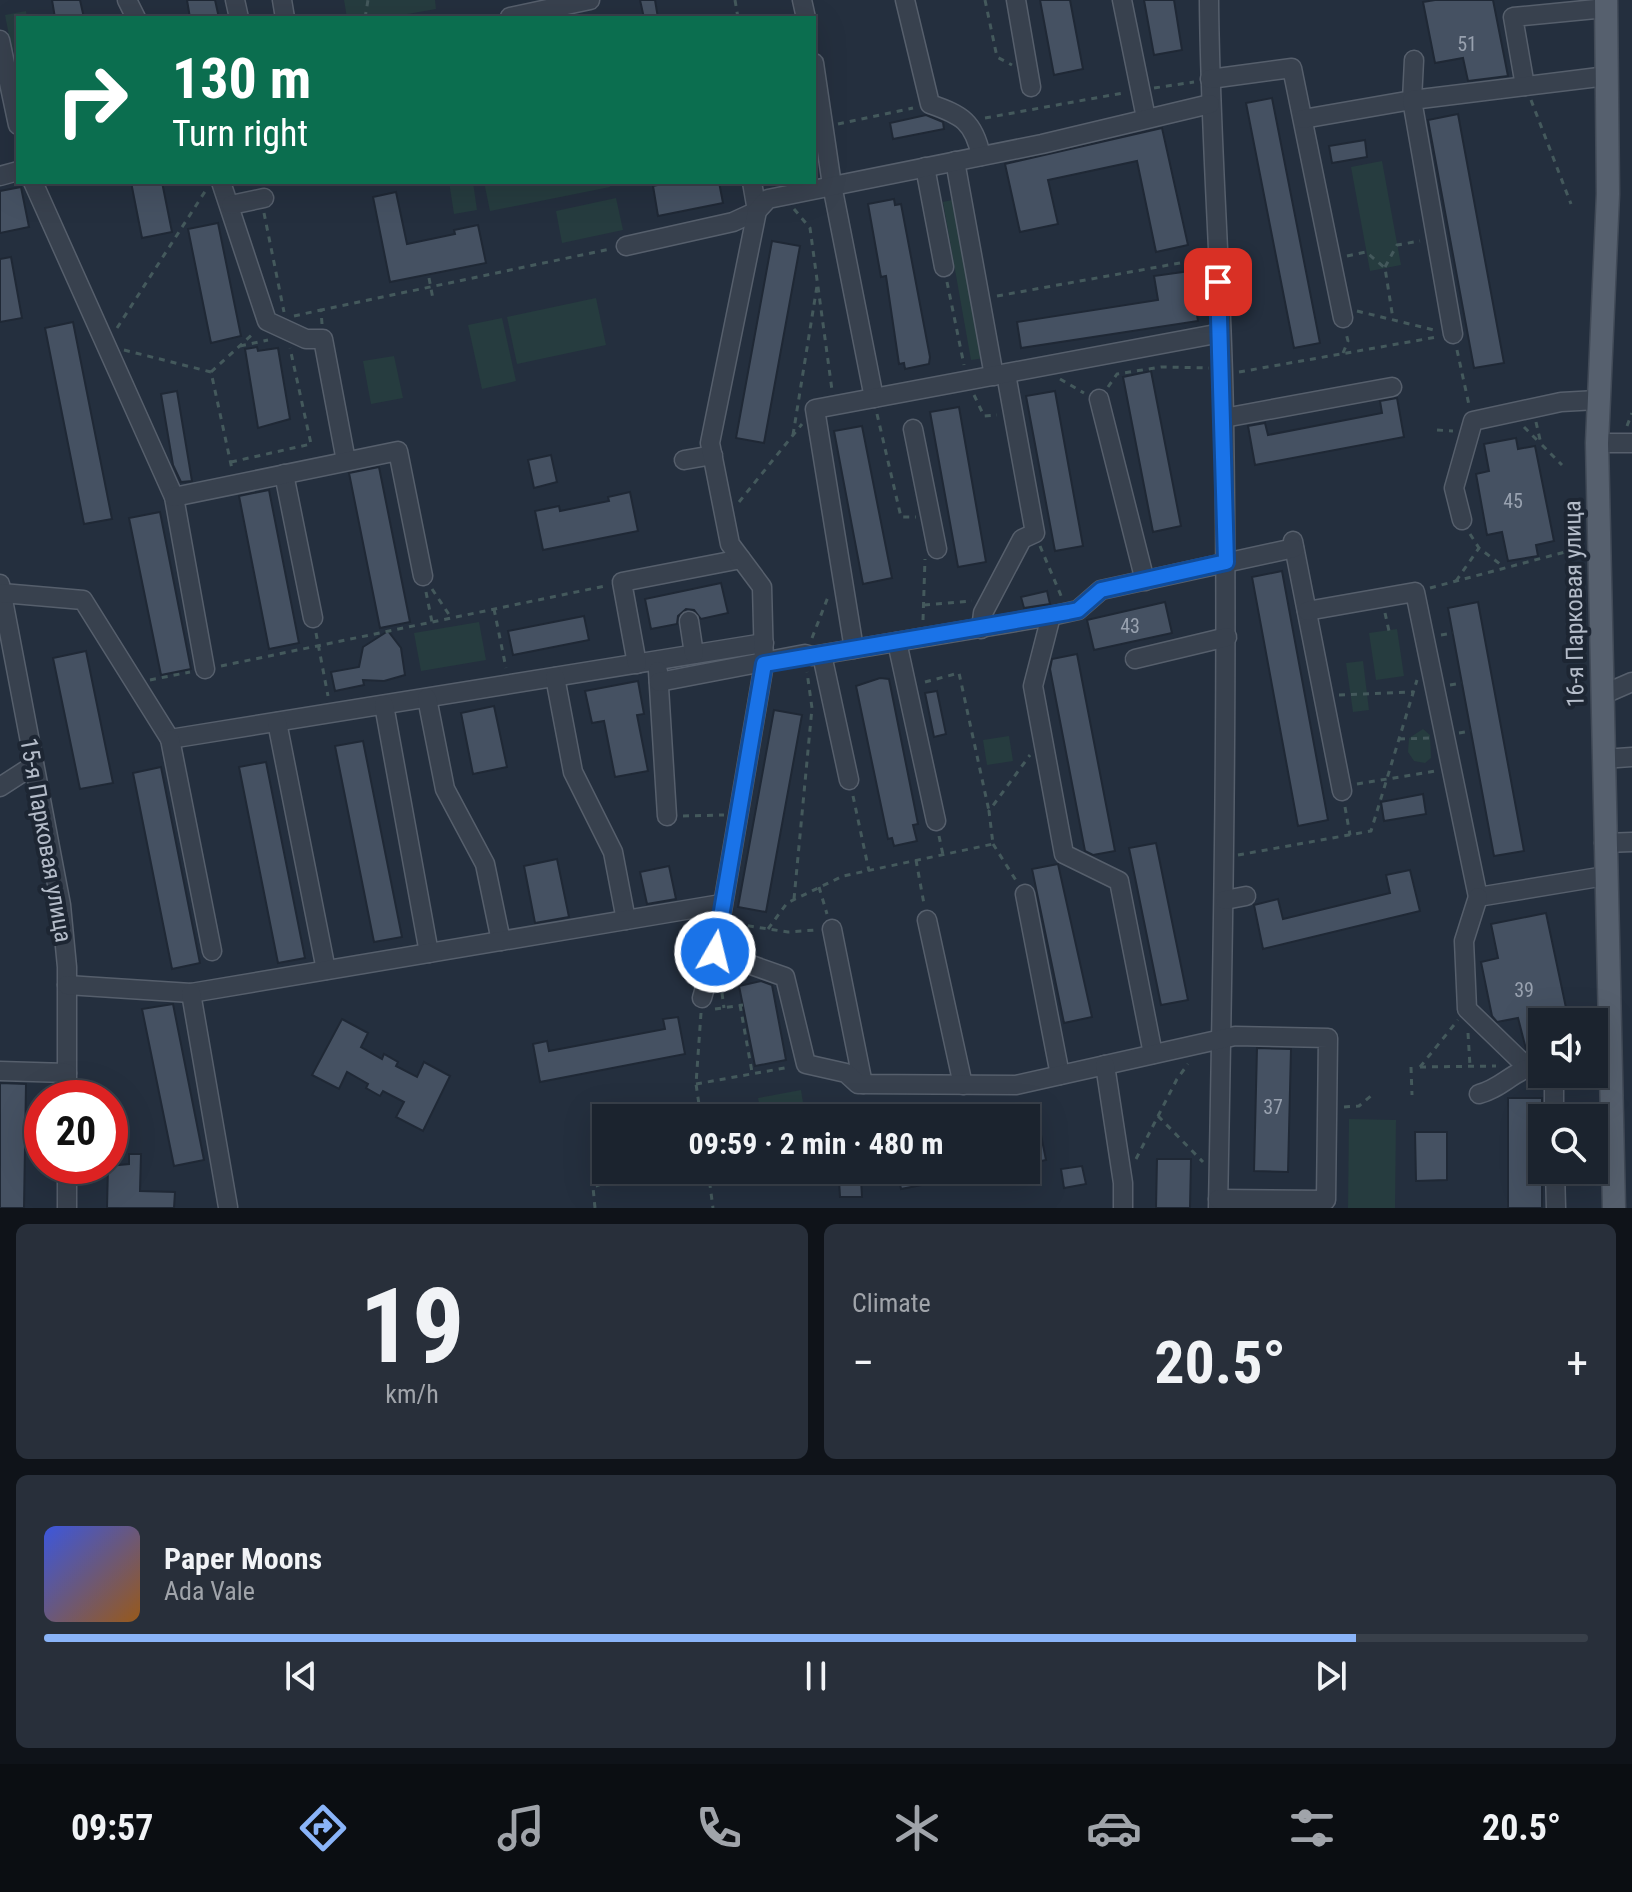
<!DOCTYPE html>
<meta charset="utf-8">
<style>
:root{--surface:#1b232e;--page:#282f3a;--text:#f1f3f6;--muted:#a0a4aa;--line:#39404a;--accent:#8ab4f8}
body{margin:0;font-family:"Roboto Condensed",sans-serif;background:var(--page);color:var(--text);height:100vh;display:flex;flex-direction:column;font-size:30px;white-space:nowrap}
*{box-sizing:border-box;margin:0}
p{font-size:26px;color:var(--muted)}
.icon{flex:none;width:44px;height:44px;fill:none;stroke:currentColor;stroke-width:2;stroke-linecap:round;stroke-linejoin:round}
.map{position:relative;height:1208px;overflow:hidden}
.drawer{display:flex;flex-direction:column;gap:16px;padding:16px;background:#0f1319;flex:1}
.drawer>*{flex:none}
.top-card{position:absolute;left:16px;top:16px;width:800px;height:168px;border-radius:0px;box-shadow:0 8px 32px #0002,0 0 0 2px var(--line);background:#0b6e4f;color:#fff;overflow:hidden}
.fabs{position:absolute;left:1528px;top:1008px;display:grid;gap:16px}
.fabs a{display:grid;place-items:center;width:80px;height:80px;border-radius:0px;background:var(--surface);box-shadow:0 8px 32px #0002,0 0 0 2px var(--line);font-size:40px}
.speed{position:absolute;left:24px;top:1080px;display:flex;gap:16px;font-size:40px;font-weight:700;text-align:center}
.speed>*{display:grid;place-content:center;width:104px;height:104px;border-radius:50%;background:var(--surface);box-shadow:0 8px 32px #0002,0 0 0 2px var(--line);line-height:1}
.speed .limit{border:12px solid #d22;background:#fff;color:#111}
.pin{position:absolute;display:grid;place-items:center;width:68px;height:68px;color:#fff;margin:-34px;border-radius:16px;box-shadow:0 4px 12px #0006}
.me{position:absolute;width:88px;margin:-44px;rotate:8deg;stroke-linejoin:round;filter:drop-shadow(0 0 6px #0008)}
.turn{display:flex;align-items:center;gap:28px;height:168px;padding:0 24px;font-size:36px}
.turn .icon{width:104px;height:104px;stroke-width:2.5}
.turn b{display:block;font-size:56px;line-height:68px}
.big{font-size:60px;font-weight:700;line-height:1.1}
.drawer .card{flex:1;display:flex;flex-direction:column;justify-content:center;gap:12px;min-width:0;padding:0 28px;border-radius:12px;background:var(--page)}
.drawer .dial{align-items:center;gap:0}
.dial b{font-size:104px;line-height:1}
.song{display:flex;align-items:center;gap:24px}
.cover{width:96px;height:96px;border-radius:12px;background:linear-gradient(135deg,hsl(230 70% 55%),hsl(30 70% 35%))}
.played{height:8px;border-radius:4px;background:linear-gradient(90deg,var(--accent) 85%,var(--line) 85%)}
.keys{display:flex;justify-content:space-around;direction:ltr}
.heat{display:flex;justify-content:space-between;align-items:center;font-size:44px;direction:ltr}
.drawer .tiles{flex:1;display:grid;gap:16px;grid-template-columns:1fr 1fr}
.card:last-child{grid-column:span 2}
.trip{position:absolute;left:592px;top:1104px;width:448px;height:80px;border-radius:0px;background:var(--surface);box-shadow:0 8px 32px #0002,0 0 0 2px var(--line);font-weight:700;line-height:80px;text-align:center}
.tabs{display:flex;height:128px;justify-content:space-around;align-items:center;background:#0b0e12;color:var(--muted)}
.tabs .icon{width:56px;height:56px}
.tabs .on{color:var(--accent)}
.tabs b{font-size:36px;color:var(--text)}
.map>svg:first-child{display:block}
.green{fill:#263c3f}
.building{fill:#455162;stroke:#1f2835;stroke-width:2}
.lines{fill:none;stroke-linecap:round;stroke-linejoin:round}
.minor-casing{stroke:#565f6c;stroke-width:21}
.major-casing{stroke:#414a57;stroke-width:25}
.path{stroke:#44595c;stroke-width:3;stroke-dasharray:6 6;stroke-linecap:butt}
.minor{stroke:#38414e;stroke-width:18}
.major{stroke:#56606e;stroke-width:22}
.route-casing{stroke:#114b97;stroke-width:20}
.route{stroke:#1a73e8;stroke-width:14}
.labels{text-anchor:middle;stroke-width:8;stroke-linejoin:round;paint-order:stroke}
.number-label{font-size:20px;fill:#98a1af}
.street-label{font-size:24px;fill:#b4bcc9;stroke:#1d2633}
</style>
<div class="map">
<svg width="1632" height="1208" viewBox="0 0 1632 1208">
<rect width="100%" height="100%" fill="#242f3e"/>
<g class="green">
<polygon points="344,0 435,0 436,9 385,18 347,18"/>
<polygon points="26,11 27,18 18,18 18,50 12,51 5,15"/>
<polygon points="1382,161 1401,265 1370,271 1351,167"/>
<polygon points="449,182 473,182 477,210 454,214"/>
<polygon points="484,182 609,182 610,187 490,211"/>
<polygon points="616,198 623,230 562,243 556,211"/>
<polygon points="957,199 985,358 971,360 943,202"/>
<polygon points="596,298 606,345 517,364 507,317"/>
<polygon points="502,318 516,381 482,389 468,325"/>
<polygon points="394,356 403,398 371,404 363,361"/>
<polygon points="479,622 486,660 421,671 414,633"/>
<polygon points="1397,629 1404,676 1376,680 1369,633"/>
<polygon points="1363,661 1369,710 1353,712 1346,663"/>
<polygon points="1423,729 1430,735 1431,758 1425,763 1414,761 1408,752 1409,738"/>
<polygon points="1009,736 1013,761 987,765 983,740"/>
<polygon points="801,1090 805,1115 762,1118 758,1098"/>
<polygon points="1349,1119 1396,1120 1395,1208 1348,1208"/>
</g>
<g class="building">
<polygon points="52,0 80,0 84,18 55,18"/>
<polygon points="187,0 215,0 219,18 190,18"/>
<polygon points="640,0 655,0 658,18 644,18"/>
<polygon points="1040,0 1070,0 1083,69 1054,75"/>
<polygon points="1144,0 1174,0 1182,50 1154,55"/>
<polygon points="1435,0 1493,0 1508,76 1468,81 1463,58 1435,63 1423,2"/>
<polygon points="1272,98 1320,343 1294,348 1246,103"/>
<polygon points="1458,114 1504,363 1474,368 1428,120"/>
<polygon points="926,115 943,122 944,129 893,139 890,123"/>
<polygon points="1162,128 1188,245 1156,252 1137,161 1048,180 1058,224 1020,232 1005,164"/>
<polygon points="1365,140 1367,157 1332,163 1329,146"/>
<polygon points="131,182 162,182 172,232 142,238"/>
<polygon points="671,182 719,182 723,203 658,216 653,186"/>
<polygon points="21,187 29,227 0,233 0,191"/>
<polygon points="396,192 407,244 455,234 454,230 478,225 486,263 390,282 373,197"/>
<polygon points="894,199 895,205 901,204 930,357 929,364 905,369 904,363 899,364 886,276 881,277 868,204"/>
<polygon points="218,223 241,336 211,343 188,229"/>
<polygon points="772,241 800,246 764,443 736,438"/>
<polygon points="11,257 22,318 0,322 0,259"/>
<polygon points="1190,271 1198,321 1021,348 1017,322 1158,300 1154,276"/>
<polygon points="73,322 112,519 84,524 45,328"/>
<polygon points="257,347 258,351 278,348 290,419 258,428 245,349"/>
<polygon points="1151,371 1181,526 1153,532 1123,377"/>
<polygon points="177,391 192,481 181,482 173,465 161,394"/>
<polygon points="1055,391 1083,546 1055,551 1026,396"/>
<polygon points="1397,398 1404,437 1255,465 1248,426 1265,423 1268,435 1382,413 1380,401"/>
<polygon points="959,407 986,562 958,567 930,412"/>
<polygon points="862,426 892,578 863,584 834,431"/>
<polygon points="1516,438 1518,449 1535,446 1554,541 1536,545 1538,556 1508,561 1502,532 1487,535 1476,474 1489,471 1484,444"/>
<polygon points="551,455 557,482 534,488 528,460"/>
<polygon points="379,467 410,622 380,628 349,473"/>
<polygon points="269,490 299,643 269,649 239,496"/>
<polygon points="630,492 638,531 543,550 535,511 559,506 560,511 609,501 608,497"/>
<polygon points="160,512 191,669 161,675 129,518"/>
<polygon points="1282,571 1328,820 1298,826 1252,577"/>
<polygon points="721,583 728,613 701,619 694,610 686,609 678,616 677,624 651,629 645,599"/>
<polygon points="1047,591 1050,604 1024,608 1021,597"/>
<polygon points="1165,602 1172,633 1094,650 1087,620"/>
<polygon points="1478,602 1524,851 1494,856 1448,608"/>
<polygon points="584,616 589,640 513,655 508,631"/>
<polygon points="388,631 401,648 405,675 384,681 363,680 364,685 335,691 331,672 359,667 363,647"/>
<polygon points="86,651 113,783 80,789 53,658"/>
<polygon points="1077,654 1115,851 1093,855 1085,851 1050,669 1052,659"/>
<polygon points="880,678 889,679 918,824 913,825 917,841 894,846 892,838 888,839 856,686"/>
<polygon points="638,681 644,714 637,715 648,771 615,777 604,721 592,723 585,691"/>
<polygon points="937,691 946,734 934,737 925,693"/>
<polygon points="494,706 507,767 473,774 461,713"/>
<polygon points="774,710 802,715 766,912 738,907"/>
<polygon points="363,741 402,937 374,942 335,746"/>
<polygon points="266,762 305,958 278,963 239,767"/>
<polygon points="161,767 200,963 172,969 133,773"/>
<polygon points="1423,794 1426,814 1384,821 1381,802"/>
<polygon points="1156,843 1188,1000 1161,1005 1129,848"/>
<polygon points="557,859 569,917 535,923 524,866"/>
<polygon points="1058,864 1092,1017 1064,1023 1032,869"/>
<polygon points="669,866 676,899 647,904 640,872"/>
<polygon points="1410,870 1420,911 1263,949 1254,905 1278,899 1283,919 1390,893 1386,875"/>
<polygon points="1546,913 1569,1022 1542,1022 1542,1046 1526,1049 1518,1018 1497,1022 1492,1016 1481,962 1498,958 1491,924"/>
<polygon points="761,981 772,985 786,1060 755,1066 739,986"/>
<polygon points="173,1004 204,1160 174,1166 142,1009"/>
<polygon points="678,1017 685,1054 540,1082 533,1044 547,1041 549,1051 665,1029 663,1019"/>
<polygon points="342,1019 368,1033 361,1047 382,1059 384,1054 398,1062 396,1066 417,1077 424,1062 450,1076 423,1131 396,1117 404,1102 383,1091 380,1096 366,1088 368,1084 347,1072 339,1089 312,1075"/>
<polygon points="1257,1048 1291,1049 1288,1172 1254,1171"/>
<polygon points="0,1083 26,1084 24,1208 0,1208"/>
<rect x="1508" y="1098" width="34" height="110"/>
<polygon points="1038,1120 1046,1160 1026,1164 1026,1123"/>
<polygon points="1415,1132 1447,1132 1447,1180 1416,1181"/>
<polygon points="129,1154 141,1154 140,1191 175,1192 174,1208 107,1208 108,1166 129,1164"/>
<polygon points="1157,1159 1191,1159 1190,1208 1156,1208"/>
<polygon points="1082,1166 1086,1184 1064,1188 1061,1169"/>
<polygon points="761,1170 783,1170 784,1180 763,1183"/>
<polygon points="897,1170 966,1170 967,1176 901,1189"/>
<polygon points="839,1180 861,1180 862,1197 840,1197"/>
</g>
<g class="lines">
<g class="minor-casing">
<g id="minor">
<polyline points="127,0 136,18"/>
<polyline points="235,0 239,18"/>
<polyline points="282,0 285,18"/>
<polyline points="802,0 806,18"/>
<path d="M905,0L930,104C962,115 974,122 981,156"/>
<polyline points="1016,0 1031,87"/>
<polyline points="1122,0 1146,118"/>
<path d="M1209,0C1210,140 1222,279 1224,419C1228,682 1223,945 1218,1208"/>
<polyline points="510,17 590,0"/>
<polyline points="0,40 18,125"/>
<polyline points="814,63 832,185 874,398"/>
<polyline points="1210,79 1292,68 1343,318"/>
<polyline points="1525,86 1513,17 1606,8"/>
<polyline points="1303,119 1412,100 1414,60"/>
<polyline points="955,161 994,376"/>
<polyline points="925,167 944,267"/>
<polyline points="0,176 18,171"/>
<polyline points="33,182 174,497 205,669"/>
<polyline points="221,182 267,321 306,339 323,339 346,461"/>
<polyline points="231,205 264,198"/>
<polyline points="626,246 733,222 757,211 752,182"/>
<polyline points="1453,334 1412,100 1607,76"/>
<polyline points="1099,399 1145,581"/>
<polyline points="1224,418 1392,387"/>
<polyline points="913,429 937,549"/>
<polyline points="1597,443 1632,443"/>
<polyline points="684,460 713,455"/>
<polyline points="284,474 313,618"/>
<polyline points="174,497 398,451 423,576"/>
<polyline points="1462,520 1454,488 1473,421 1561,402 1597,400"/>
<polyline points="1293,541 1342,791"/>
<polyline points="0,584 61,905 67,967 67,1098"/>
<polyline points="2,593 83,600 170,739 764,643"/>
<polyline points="1307,611 1415,592 1478,897 1605,876"/>
<polyline points="1051,616 1033,686 1064,854 1119,881 1153,1054"/>
<polyline points="689,621 694,654"/>
<polyline points="981,629 983,613 1022,539 1035,533 1006,374"/>
<polyline points="897,642 936,821"/>
<polyline points="854,649 815,409 1221,333"/>
<polyline points="822,655 849,780"/>
<polyline points="1135,659 1227,637"/>
<polyline points="637,664 622,582 741,559"/>
<polyline points="658,671 667,816"/>
<polyline points="555,677 573,772 613,852 626,920"/>
<polyline points="659,682 805,654 812,656 1051,616 1078,610 1101,590 1294,548"/>
<polyline points="1602,695 1632,682"/>
<polyline points="427,698 445,789 485,864 501,941"/>
<polyline points="384,705 429,953"/>
<polyline points="277,722 326,970"/>
<polyline points="170,739 212,951"/>
<polyline points="1603,759 1632,757"/>
<polyline points="0,787 34,765"/>
<polyline points="1604,843 1632,842"/>
<polyline points="1025,894 1060,1075"/>
<polyline points="1478,897 1464,941 1467,1009 1526,1066"/>
<polyline points="1225,900 1246,896"/>
<polyline points="927,920 963,1085"/>
<polyline points="832,929 863,1084"/>
<polyline points="715,952 785,977 806,1064 846,1073 858,1084 1016,1085 1235,1036 1328,1038 1326,1200 1218,1199"/>
<polyline points="67,985 191,993 721,904"/>
<polyline points="191,993 228,1207"/>
<polyline points="702,998 715,952 764,664 762,587 730,544 710,443 757,211 768,199 1042,144 1210,104"/>
<polyline points="1105,1065 1123,1183 1123,1208"/>
<polyline points="0,1071 67,1073"/>
<polyline points="1554,1074 1554,1118"/>
<path d="M1479,1094C1504,1088 1516,1066 1542,1066"/>
<polyline points="1555,1170 1556,1208"/>
<polyline points="67,1208 67,1166"/>
</g>
</g>
<g class="major-casing">
<polyline id="major" points="1606,0 1608,194 1597,443 1614,1208"/>
</g>
<g class="path">
<polyline points="735,0 738,18"/>
<polyline points="985,0 997,57 1012,65"/>
<polyline points="365,18 368,0"/>
<polyline points="1154,88 1194,82"/>
<polyline points="1531,100 1571,204"/>
<polyline points="985,118 1123,93"/>
<polyline points="838,124 913,108"/>
<polyline points="794,209 810,228 832,390"/>
<polyline points="264,213 284,312"/>
<polyline points="1347,256 1366,252 1385,268 1393,319"/>
<polyline points="1385,267 1397,245 1420,241"/>
<polyline points="429,278 433,299"/>
<polyline points="947,282 964,365"/>
<polyline points="997,296 1202,259"/>
<polyline points="1357,311 1438,331"/>
<polyline points="294,316 321,310"/>
<polyline points="322,324 321,310 610,249"/>
<polyline points="117,328 206,190"/>
<polyline points="240,346 268,340"/>
<polyline points="124,350 211,372 232,469"/>
<polyline points="1457,350 1469,405"/>
<polyline points="1343,353 1348,341 1346,333"/>
<polyline points="211,372 255,332"/>
<polyline points="1239,372 1437,337"/>
<polyline points="1060,379 1084,393"/>
<polyline points="1108,387 1117,374 1161,367 1209,368"/>
<polyline points="974,395 984,416 997,415"/>
<polyline points="877,414 901,517 916,517"/>
<polyline points="1536,422 1541,444 1562,465"/>
<polyline points="1627,426 1632,413"/>
<polyline points="1524,427 1541,444"/>
<polyline points="1437,430 1453,431"/>
<polyline points="793,435 817,286"/>
<polyline points="231,462 311,444 290,348"/>
<polyline points="739,502 802,424"/>
<polyline points="1470,534 1479,548 1504,567"/>
<polyline points="1040,546 1062,598"/>
<polyline points="1456,581 1479,548"/>
<polyline points="1430,588 1565,552"/>
<polyline points="432,589 450,616"/>
<polyline points="426,592 432,622"/>
<polyline points="924,605 972,601"/>
<polyline points="494,609 506,668"/>
<polyline points="1385,613 1389,631"/>
<polyline points="923,620 925,559"/>
<polyline points="316,633 328,696"/>
<polyline points="1441,635 1453,633"/>
<polyline points="812,638 828,597"/>
<polyline points="221,666 605,586"/>
<polyline points="150,680 190,672"/>
<polyline points="925,682 959,673 989,811"/>
<polyline points="1450,685 1462,683"/>
<polyline points="1339,695 1412,692"/>
<polyline points="1459,733 1471,731"/>
<polyline points="1399,739 1431,738"/>
<polyline points="1357,784 1436,771"/>
<polyline points="853,796 869,871"/>
<polyline points="1345,807 1350,835"/>
<polyline points="683,816 724,815"/>
<polyline points="939,836 943,855"/>
<polyline points="993,844 1017,882"/>
<polyline points="1238,855 1371,831 1417,680"/>
<polyline points="916,860 924,904"/>
<polyline points="819,887 827,914"/>
<polyline points="794,899 812,708 807,672"/>
<polyline points="736,924 788,932 816,930"/>
<polyline points="768,929 787,903 843,876 993,844 989,811 1030,755"/>
<polyline points="722,993 724,1008"/>
<polyline points="740,1005 752,1072"/>
<polyline points="715,1009 743,1005"/>
<polyline points="701,1013 696,1084 701,1118"/>
<polyline points="1468,1033 1470,1066"/>
<polyline points="1411,1067 1412,1095"/>
<polyline points="1420,1067 1496,1066"/>
<polyline points="1420,1067 1458,1020"/>
<polyline points="696,1084 790,1067"/>
<polyline points="1344,1107 1359,1106 1372,1095"/>
<polyline points="1158,1116 1203,1162"/>
<polyline points="1136,1159 1177,1079 1188,1064"/>
<polyline points="708,1170 713,1208"/>
<polyline points="595,1208 593,1187 643,1170"/>
</g>
<use href="#minor" class="minor"/>
<use href="#major" class="major"/>
</g>
<g class="lines">
<g class="route-casing">
<polyline id="route" points="715,952 764,664 1068,612 1078,610 1101,590 1226,562 1218,282"/>
</g>
<use href="#route" class="route"/>
</g>
<g class="labels">
<g class="number-label">
<text x="1467" y="51">51</text>
<text x="1513" y="508">45</text>
<text x="1130" y="633">43</text>
<text x="1524" y="997">39</text>
<text x="1273" y="1114">37</text>
</g>
<g class="street-label">
<text transform="translate(1574 604) rotate(-91)" y="8">16-я Парковая улица</text>
<text transform="translate(46 840) rotate(80)" y="8">15-я Парковая улица</text>
</g>
</g>
</svg>
<div class="fabs">
<a><svg class="icon" aria-label="sound" viewBox="0 0 24 24"><path d="M4 9h4l5-4v14l-5-4H4zM17 9q2 3 0 6"/></svg></a>
<a><svg class="icon" aria-label="search" viewBox="0 0 24 24"><circle cx="10" cy="10" r="6"/><path d="M15 15l6 6"/></svg></a>
</div>
<div class="speed"><div class="limit">20</div></div>
<div class="pin" style="left:1218px;top:282px;background:#d93025"><svg class="icon" aria-label="arrive" viewBox="0 0 24 24"><path d="M6 21V4h12l-3 4 3 4H6"/></svg></div>
<svg class="me" style="left:715px;top:952px" viewBox="-20 -20 40 40"><circle r="17" fill="#1a73e8" stroke="#fff" stroke-width="3"/><path d="M0-11L8 9 0 5-8 9z" fill="#fff"/></svg>
<div class="trip">09:59 · 2 min · 480 m</div>
<div class="top-card">
<div class="turn"><svg class="icon" aria-label="right" viewBox="0 0 24 24"><path d="M7 20v-9h11M14 6l5 5-5 5"/></svg><div><b>130 m</b>Turn right</div></div>
</div>
</div>
<section class="drawer">
<div class="tiles">
<div class="card dial"><b>19</b><p>km/h</p></div>
<div class="card"><p>Climate</p>
<div class="heat"><a>−</a><b class="big">20.5°</b><a>+</a></div>
</div>
<div class="card">
<div class="song"><i class="cover"></i><div><b>Paper Moons</b><p>Ada Vale</p></div></div>
<div class="played"></div>
<div class="keys"><svg class="icon" aria-label="previous" viewBox="0 0 24 24"><path d="M18 5L8 12l10 7zM5 5v14"/></svg><svg class="icon" aria-label="pause" viewBox="0 0 24 24"><path d="M8 5v14M16 5v14"/></svg><svg class="icon" aria-label="next" viewBox="0 0 24 24"><path d="M6 5l10 7-10 7zM19 5v14"/></svg></div>
</div>
</div>
</section>
<nav class="tabs">
<b>09:57</b>
<svg class="icon on" aria-label="directions" viewBox="0 0 24 24"><path d="M12 3l9 9-9 9-9-9zM9 14v-3h6M13 9l2 2-2 2"/></svg>
<svg class="icon" aria-label="music" viewBox="0 0 24 24"><path d="M9 18V5l10-2v13"/><circle cx="6" cy="18" r="3"/><circle cx="16" cy="16" r="3"/></svg>
<svg class="icon" aria-label="phone" viewBox="0 0 24 24"><path d="M5 4h4l2 5-3 2q2 4 5 5l2-3 5 2v4C11 20 4 13 5 4z"/></svg>
<svg class="icon" aria-label="climate" viewBox="0 0 24 24"><path d="M12 3v18M4 7l16 10M4 17L20 7"/></svg>
<svg class="icon" aria-label="car" viewBox="0 0 24 24"><path d="M5 17H2v-5l4-1 3-4h7l3 4 3 1v5h-3M9 17h6M6 11h13"/><circle cx="7" cy="17" r="2"/><circle cx="17" cy="17" r="2"/></svg>
<svg class="icon" aria-label="filters" viewBox="0 0 24 24"><path d="M4 7h16M4 17h16"/><circle cx="9" cy="7" r="2"/><circle cx="15" cy="17" r="2"/></svg>
<b>20.5°</b>
</nav>
